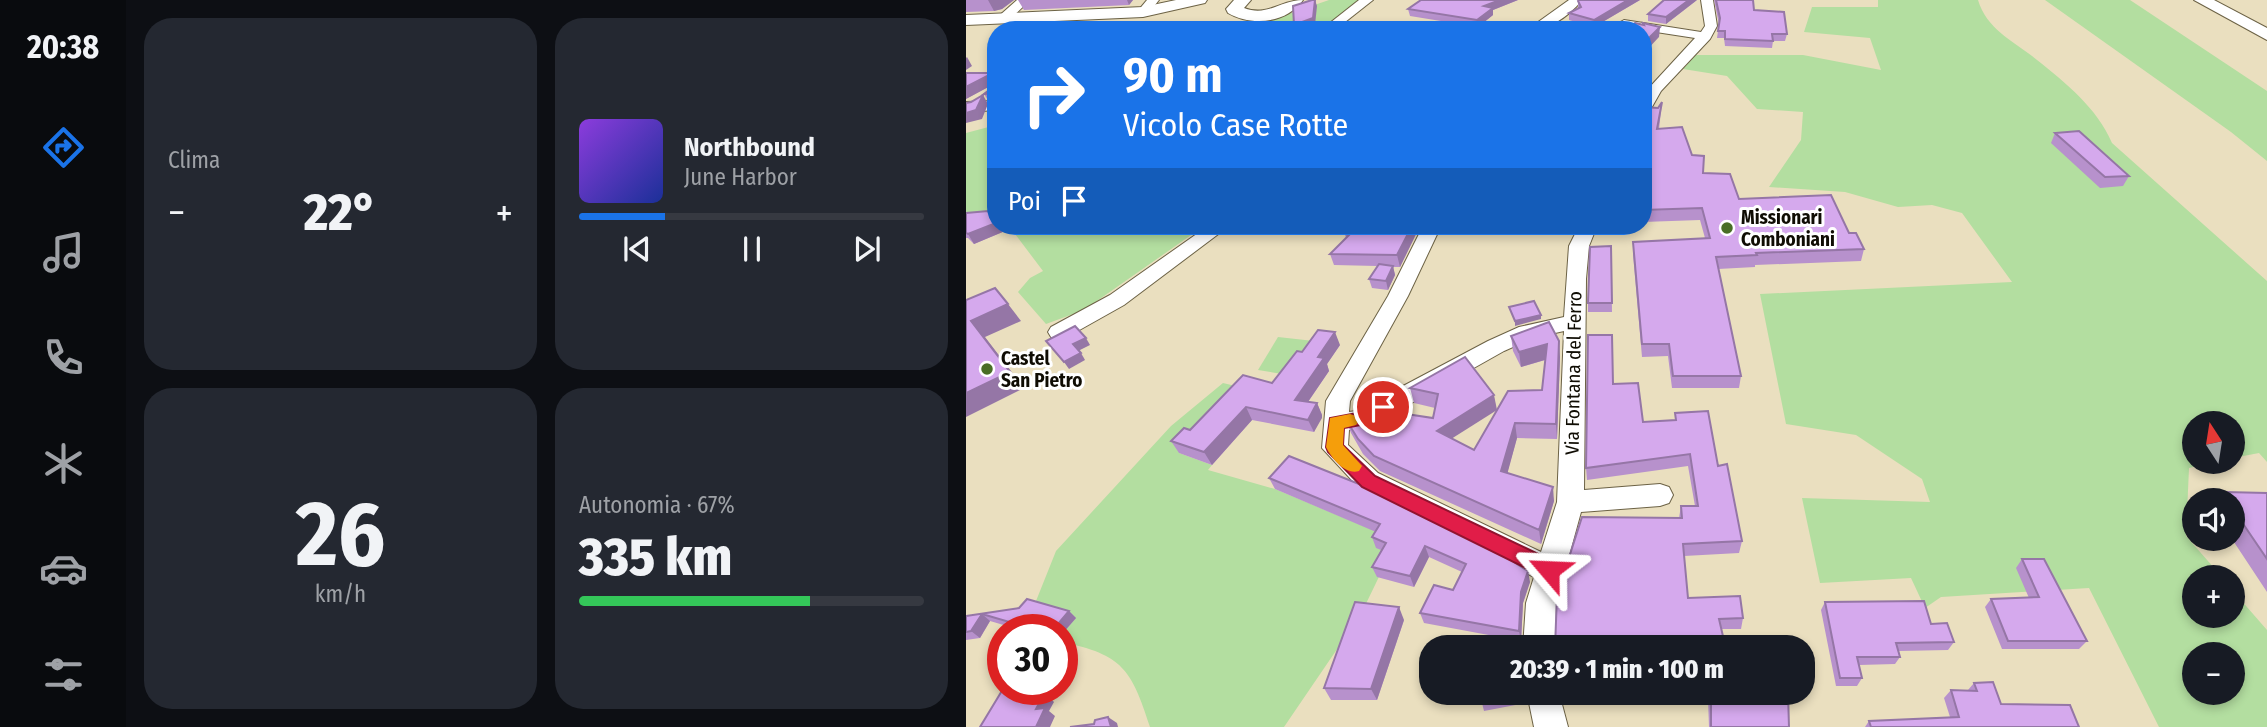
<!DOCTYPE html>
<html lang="it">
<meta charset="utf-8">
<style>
:root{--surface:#171b24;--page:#242831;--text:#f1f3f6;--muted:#9ea1a6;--line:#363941;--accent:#1a73e8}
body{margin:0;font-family:"Fira Sans Condensed",sans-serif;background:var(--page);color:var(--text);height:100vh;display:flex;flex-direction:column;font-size:26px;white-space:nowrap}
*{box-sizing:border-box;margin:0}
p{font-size:23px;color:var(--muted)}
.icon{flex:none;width:38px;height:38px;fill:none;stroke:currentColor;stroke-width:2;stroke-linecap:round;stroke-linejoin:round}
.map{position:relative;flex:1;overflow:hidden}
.drawer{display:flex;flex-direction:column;gap:18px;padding:18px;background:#0d0f14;width:840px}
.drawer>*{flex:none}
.guide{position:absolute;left:21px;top:21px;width:665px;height:214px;border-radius:28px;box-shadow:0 4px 10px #0003;background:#1a73e8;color:#fff;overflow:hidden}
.needle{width:46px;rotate:348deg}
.fabs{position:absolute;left:1216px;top:411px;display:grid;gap:14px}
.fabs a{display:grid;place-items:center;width:63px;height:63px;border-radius:50%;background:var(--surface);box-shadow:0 4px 10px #0003;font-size:35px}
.speed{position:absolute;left:21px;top:614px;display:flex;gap:14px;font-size:35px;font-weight:700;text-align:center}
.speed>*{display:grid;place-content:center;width:91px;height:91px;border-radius:50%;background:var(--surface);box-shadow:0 4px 10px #0003;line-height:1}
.speed .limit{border:10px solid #d22;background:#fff;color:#111}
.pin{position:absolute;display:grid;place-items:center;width:60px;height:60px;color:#fff;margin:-30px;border:4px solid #fff;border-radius:50%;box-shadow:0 2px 7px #0007}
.me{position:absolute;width:77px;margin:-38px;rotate:296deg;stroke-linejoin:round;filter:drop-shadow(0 0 5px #0008)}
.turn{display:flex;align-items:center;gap:24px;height:147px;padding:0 21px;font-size:32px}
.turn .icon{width:91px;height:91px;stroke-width:2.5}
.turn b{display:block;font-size:49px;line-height:60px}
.then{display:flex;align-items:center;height:66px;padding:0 21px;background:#0003;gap:14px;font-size:26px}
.big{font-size:52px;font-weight:800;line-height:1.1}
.drawer .widget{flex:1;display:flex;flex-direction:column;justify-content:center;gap:10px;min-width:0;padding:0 24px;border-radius:28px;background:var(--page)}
.drawer .dial{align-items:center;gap:0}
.dial b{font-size:91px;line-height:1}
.song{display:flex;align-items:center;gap:21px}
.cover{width:84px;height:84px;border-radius:10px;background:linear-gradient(135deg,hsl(270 70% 55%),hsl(230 70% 35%))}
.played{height:7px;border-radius:4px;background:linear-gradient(90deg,var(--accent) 25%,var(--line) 25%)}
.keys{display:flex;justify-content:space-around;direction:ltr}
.heat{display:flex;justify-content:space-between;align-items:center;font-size:38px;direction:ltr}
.charge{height:10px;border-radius:5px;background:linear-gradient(90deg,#34c759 67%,var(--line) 0)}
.drawer .tiles{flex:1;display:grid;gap:18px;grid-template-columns:repeat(2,1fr)}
.trip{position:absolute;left:453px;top:635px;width:396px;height:70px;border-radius:28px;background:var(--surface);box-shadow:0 4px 10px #0003;font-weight:800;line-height:70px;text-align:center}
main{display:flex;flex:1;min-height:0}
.tabs{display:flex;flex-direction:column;width:126px;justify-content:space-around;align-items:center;background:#090b0e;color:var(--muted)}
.tabs .icon{width:49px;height:49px}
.tabs .on{color:var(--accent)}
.tabs b{font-size:32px;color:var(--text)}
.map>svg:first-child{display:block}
.green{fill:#b3dea0;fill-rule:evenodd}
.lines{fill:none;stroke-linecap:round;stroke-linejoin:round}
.street-casing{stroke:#6c6245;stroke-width:2}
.secondary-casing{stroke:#6c6245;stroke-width:2}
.street{fill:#fff;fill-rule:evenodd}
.secondary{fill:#fff;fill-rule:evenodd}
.wall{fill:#b791cc}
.shaded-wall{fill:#9576a6}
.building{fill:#d5a9ed;stroke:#9576a6;stroke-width:2}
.route{fill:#e11d48;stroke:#92132f;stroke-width:2}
.slow{fill:#f59e0b}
.poi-dot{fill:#496d26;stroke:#fff;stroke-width:2.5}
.labels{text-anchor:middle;stroke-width:6;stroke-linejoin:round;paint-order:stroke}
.poi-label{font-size:19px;font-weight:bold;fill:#0f0c03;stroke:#fff;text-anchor:start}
.street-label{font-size:19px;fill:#0f0c03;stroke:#fff}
</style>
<main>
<nav class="tabs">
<b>20:38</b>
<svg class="icon on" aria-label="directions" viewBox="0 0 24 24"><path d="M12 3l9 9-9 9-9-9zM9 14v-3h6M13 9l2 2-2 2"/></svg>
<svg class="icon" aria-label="music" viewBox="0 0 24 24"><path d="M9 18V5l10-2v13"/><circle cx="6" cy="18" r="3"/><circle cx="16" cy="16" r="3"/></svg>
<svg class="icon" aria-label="phone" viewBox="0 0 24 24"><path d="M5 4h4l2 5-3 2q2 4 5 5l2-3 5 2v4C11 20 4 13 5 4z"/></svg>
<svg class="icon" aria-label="climate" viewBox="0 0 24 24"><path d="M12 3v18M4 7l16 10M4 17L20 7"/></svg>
<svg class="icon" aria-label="car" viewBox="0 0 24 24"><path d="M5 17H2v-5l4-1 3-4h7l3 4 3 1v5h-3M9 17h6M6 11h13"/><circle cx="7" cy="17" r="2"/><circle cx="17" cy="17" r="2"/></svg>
<svg class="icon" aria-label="filters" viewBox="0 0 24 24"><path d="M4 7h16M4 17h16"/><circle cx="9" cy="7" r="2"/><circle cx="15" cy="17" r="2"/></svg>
</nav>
<section class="drawer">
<div class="tiles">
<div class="widget"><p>Clima</p>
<div class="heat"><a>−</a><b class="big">22°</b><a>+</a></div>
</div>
<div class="widget">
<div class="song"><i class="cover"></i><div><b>Northbound</b><p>June Harbor</p></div></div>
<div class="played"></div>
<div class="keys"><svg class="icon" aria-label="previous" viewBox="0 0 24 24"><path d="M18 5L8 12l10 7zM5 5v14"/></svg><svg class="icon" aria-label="pause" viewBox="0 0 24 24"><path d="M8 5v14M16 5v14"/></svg><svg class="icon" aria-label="next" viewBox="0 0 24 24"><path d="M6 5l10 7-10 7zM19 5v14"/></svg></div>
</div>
<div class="widget dial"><b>26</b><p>km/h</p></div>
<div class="widget"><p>Autonomia · 67%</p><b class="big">335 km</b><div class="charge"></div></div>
</div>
</section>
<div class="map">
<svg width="1301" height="727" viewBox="0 0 1301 727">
<rect width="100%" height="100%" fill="#eadfbf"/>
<g class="green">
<polygon points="363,0 397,0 353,30 276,30"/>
<path d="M912,0H1012C1021,30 1048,41 1071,60C1100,83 1131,108 1146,143L1301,281V462L1293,453L1267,458V424H1228V462H1249L1223,468L1220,536L1256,577L1228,578V616H1267V591L1301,630V727H1193L1123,588L975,597L959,608L945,578L854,583L836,498L964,502L956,479L890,435L820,424L794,294L1046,282L996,213L966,205L932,207L879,192L803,187L835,140L837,112L791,109L761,76L717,69L730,55H837L915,70L904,38L838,32L846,7H912ZM1228,654H1267V693H1228Z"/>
<polygon points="1079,0 1164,0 1301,91 1301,161 1265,132"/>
<polygon points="30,125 30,219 0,222 0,133"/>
<polygon points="43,226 238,226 118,310 80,324 52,292 64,278 77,271"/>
<polygon points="312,337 357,342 328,376 292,370"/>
<path d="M257,383L282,389L213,453L246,465L242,470L309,489L419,535L424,554L395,614L318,727H184C165,669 157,655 96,642V634L109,618L68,606L90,551L205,426Z"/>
</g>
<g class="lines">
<g class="street-casing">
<g id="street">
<polygon points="51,0 64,0 41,22 33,22 33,16"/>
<polygon points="181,0 193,0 181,15 173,15 171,12"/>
<polygon points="393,0 407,0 369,30 355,30"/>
<path d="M603,0H616C602,17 583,30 561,30Z"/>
<polygon points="735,0 747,0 751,26 744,39 695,91 682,114 677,115 677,97 682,89 729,38 677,30 641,30 658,20 735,32 739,26"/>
<polygon points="30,101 30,110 0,112 0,102"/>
<polygon points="242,226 263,226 158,305 101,337 93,339 85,337 82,332 85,327 144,295"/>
<path d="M457,226H475L442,296L384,401L383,412L390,411L522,341L553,327L598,317L603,246L613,226H631L623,246L620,279L618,490L694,484L703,487L707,495L703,503L694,506L615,512L590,603L589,648H557L560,603L568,577L394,489L356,448L360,401L422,296ZM598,331L591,502L575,552L412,473L382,445L383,430L403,427L538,351L567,338Z"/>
<polygon points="561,693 593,693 602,727 568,727"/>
</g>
</g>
<g class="secondary-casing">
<g id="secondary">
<polygon points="210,0 241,0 239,3 177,17 0,25 0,15 177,7"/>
<path d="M268,0H285L278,8C302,17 314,0 337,0C321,23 286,27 262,13L260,9Z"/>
<polygon points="1228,0 1248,0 1301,28 1301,40"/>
</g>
</g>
<use href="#street" class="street"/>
<use href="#secondary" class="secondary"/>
</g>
<g class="wall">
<polygon points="0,0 48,0 36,9 28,11 0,12"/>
<polygon points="52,0 167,0 163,5 58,10"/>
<polygon points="455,0 552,0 527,10 527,15 512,27 444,16 442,9"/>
<polygon points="613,0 674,0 628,27 603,20 603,13 612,8 612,1"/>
<polygon points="731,0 700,24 682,21 682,14"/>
<polygon points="748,0 787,0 788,10 821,34 819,41 807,41 806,48 759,46 758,38 751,38 753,24"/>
<polygon points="0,73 30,73 30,103 24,103 18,94 27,87 27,84 0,99"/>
<polygon points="696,102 693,129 726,155 737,173 773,199 883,233 898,249 895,261 789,265 789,267 752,269 775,376 773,388 706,388 702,356 676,357 667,254 667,242 739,238 734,220 677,222 677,107 692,108"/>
<polygon points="1089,133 1163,176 1157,186 1134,188 1085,143"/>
<polygon points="0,213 39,231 8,244 2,238 0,238"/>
<polygon points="386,226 451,226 452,230 434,267 427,267 429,275 422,290 406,288 403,279 411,266 368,265 364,254 380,238 379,234"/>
<polygon points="645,246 646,312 622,312 622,303"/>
<polygon points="545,336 594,357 591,439 551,438 541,473 588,501 575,544 414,471 397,454 385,433 379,418 467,418 469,408 448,403 444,388 499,357 486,439 508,450 576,390 579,360 555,367 547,351"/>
<polygon points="374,345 361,364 363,371 342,402 351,403 356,415 348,432 286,420 246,465 213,453 205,441 306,383 336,352"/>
<polygon points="647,384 677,422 709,420 709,413 752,466 776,541 773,553 718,556 722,598 777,618 775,629 755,629 589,648 713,518 715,506 729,506 722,466 621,480 620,468"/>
<polygon points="303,478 564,582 557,603 555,641 458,623 454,613 487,590 496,572 463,557 448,587 411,577 406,567 415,550 410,548 406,537 410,532 309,489"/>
<polygon points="1259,492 1301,493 1301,592 1266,539 1267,539 1267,500 1251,500"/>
<polygon points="1056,559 1121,641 1113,649 1036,649 1019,607 1025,599 1063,598 1050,568"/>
<polygon points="859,602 965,624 988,642 982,650 933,651 934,657 929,664 893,665 896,678 891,686 870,686 855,610"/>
<polygon points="53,608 103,611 110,618 96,634 96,630 55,630 24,621 14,638 0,640 0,616"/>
<polygon points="438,620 411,700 365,700 358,688"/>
<polygon points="1008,683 1035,704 1113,727 899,727 903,721 984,717 978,698 985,690 1002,690"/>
<polygon points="559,693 560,703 518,711 516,703"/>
<polygon points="708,693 822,693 823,727 743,727 742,698 708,699"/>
</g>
<g class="shaded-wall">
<polygon points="22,0 48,0 36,9 28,11"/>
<polygon points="161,0 167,0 163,5"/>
<polygon points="349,0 351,6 349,25 335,30 329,30 328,25"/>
<polygon points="534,0 552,0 527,10 527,15 512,27 511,20 518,6"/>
<polygon points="662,0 674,0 628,27 628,20"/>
<polygon points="723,0 731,0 700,24 700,17"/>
<polygon points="694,27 693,37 677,54 677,44"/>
<polygon points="1,57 6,66 0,70 0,58"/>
<polygon points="25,74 30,83 0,99 0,87"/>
<polygon points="17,95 22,104 16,119 0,123 0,113"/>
<polygon points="30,223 30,226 36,226 39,231 8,244 2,234"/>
<polygon points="446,226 451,226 452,230 434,267 431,255"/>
<polygon points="427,266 429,275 422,290 420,281"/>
<polygon points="42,304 55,321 19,337 58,388 0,417 0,393 5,321"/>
<polygon points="575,315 575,319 549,326 549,321"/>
<polygon points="369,332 374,345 361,364 363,371 335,412 329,400 352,357"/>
<polygon points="120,338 124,345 112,351 107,344"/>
<polygon points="593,341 594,357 591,439 590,424"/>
<polygon points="581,344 582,359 555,367 553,352"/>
<polygon points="115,353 119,360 103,369 98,362"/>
<polygon points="528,395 531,410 474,446 471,431"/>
<polygon points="351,403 356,415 356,418 348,432 342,420"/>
<polygon points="280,407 286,420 246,465 238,452"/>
<polygon points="549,423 551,438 538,486 535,471"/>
<polygon points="587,487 588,501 575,544 573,530"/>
<polygon points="459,546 463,557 448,587 444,576"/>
<polygon points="562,571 564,582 557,603 555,641 553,631 555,592"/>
<polygon points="433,607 438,620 411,700 405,689"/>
<polygon points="103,611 110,618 96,634 96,630 87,630"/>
<polygon points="16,614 24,621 14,638 5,631"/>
<polygon points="96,663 100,666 96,673"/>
<polygon points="74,690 88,690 84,698 88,702 83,711 89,716 84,727 70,727 71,694"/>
<polygon points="142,717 151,723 152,727 145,727"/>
</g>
<g class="building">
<polygon points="346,0 349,0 347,18 328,25 327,6"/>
<polygon points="455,0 534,0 518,6 527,8 511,20 442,9"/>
<polygon points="613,0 662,0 628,20 603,13 615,7 612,1"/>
<polygon points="698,0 723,0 700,17 682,14"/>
<polygon points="750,0 787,0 788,10 818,12 821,34 806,34 807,41 759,39 759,31 752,31 754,18"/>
<polygon points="669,23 678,25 677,23 694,27 677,44 677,30 661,30"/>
<polygon points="582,24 602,29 560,30 565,27"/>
<polygon points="0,73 30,73 30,93 18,94 27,87 25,74 0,87"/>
<polygon points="17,95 10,110 0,113 0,103 5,102"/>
<polygon points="696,102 691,129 716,127 726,155 738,156 737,173 764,174 773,199 865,195 883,233 890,233 898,249 790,253 791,255 750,257 775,376 707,376 703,344 676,344 667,242 744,238 736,208 677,210 677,130 681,124 677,124 677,107 692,108"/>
<polygon points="1113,131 1163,176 1139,177 1089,133"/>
<polygon points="22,211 30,219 30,223 2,234 0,233 0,213"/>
<polygon points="386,226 446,226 431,255 364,254 383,235 379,234"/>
<polygon points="645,246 646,303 622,303 624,247"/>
<polygon points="413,264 427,266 420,281 403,279"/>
<polygon points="29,288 42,304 5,321 44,372 0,393 0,300"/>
<polygon points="568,301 575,315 549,321 543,307"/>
<polygon points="583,322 593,341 590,424 549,423 535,471 587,487 573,530 408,456 392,439 379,418 414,410 467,418 472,394 444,388 499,357 528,395 471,431 508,450 542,391 576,390 581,344 553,352 545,336"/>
<polygon points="109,326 120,338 107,344 115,353 98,362 80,341"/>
<polygon points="352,330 369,332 352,357 358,358 329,400 351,403 342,420 280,407 238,452 205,441 218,428 224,430 277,375 306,383 331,351 336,352"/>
<polygon points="622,335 646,335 647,384 672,383 677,422 710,420 709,413 742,411 752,466 761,464 776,541 717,544 722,598 774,596 777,618 753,619 759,645 758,648 589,648 591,595 616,517 716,518 715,506 732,506 724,454 620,468"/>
<polygon points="323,456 408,490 531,551 562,571 555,592 553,631 454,613 468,585 487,590 500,564 459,546 444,576 406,567 420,543 406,537 414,524 303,478"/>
<polygon points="1259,492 1301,493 1301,559 1269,512 1267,511 1267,500 1256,500"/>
<polygon points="1056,559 1078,559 1121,641 1042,641 1025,599 1073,597"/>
<polygon points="61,599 103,611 87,630 71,630 16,614 5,631 0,632 0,616 53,608"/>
<polygon points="958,601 965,624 981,623 988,642 930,643 934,657 891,657 896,678 874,678 859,602"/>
<polygon points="389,602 433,607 405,689 358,688"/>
<polygon points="1027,682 1035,704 1104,705 1113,727 905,727 903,721 993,717 985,690 1011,691 1008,683"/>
<polygon points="37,689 74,690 71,694 78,694 70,709 79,708 70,727 14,727"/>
<polygon points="514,693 558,693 559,695 516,703"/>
<polygon points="745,693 822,693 823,727 745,727"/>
<polygon points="142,717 145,727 104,727 128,724 129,720"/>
</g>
<path class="route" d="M417,401L425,407C416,421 394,426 378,428L377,445L409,476L591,563L594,570L591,576L583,579L576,576L396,487L362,452L360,447L364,418L391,413Z"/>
<path class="slow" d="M384,414L390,416L393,421L390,425L378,428L377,445L396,466L393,471C379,475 366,459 360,447L364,418Z"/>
<g class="poi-dot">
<circle cx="761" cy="228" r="7"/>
<circle cx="21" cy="369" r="7"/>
</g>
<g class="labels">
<g class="poi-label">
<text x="775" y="224">Missionari<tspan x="775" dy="22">Comboniani</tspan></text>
<text x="35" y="365">Castel<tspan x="35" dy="22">San Pietro</tspan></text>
</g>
<g class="street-label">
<text transform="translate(607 373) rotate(-89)" y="7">Via Fontana del Ferro</text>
</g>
</g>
</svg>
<div class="fabs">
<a><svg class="needle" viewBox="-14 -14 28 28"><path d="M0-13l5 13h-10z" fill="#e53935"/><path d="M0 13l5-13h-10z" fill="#9ea1a6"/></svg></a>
<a><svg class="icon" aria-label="sound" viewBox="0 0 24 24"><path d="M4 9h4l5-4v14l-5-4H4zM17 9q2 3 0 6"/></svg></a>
<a>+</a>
<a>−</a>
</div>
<div class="speed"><div class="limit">30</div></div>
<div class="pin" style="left:417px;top:407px;background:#d93025"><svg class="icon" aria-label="arrive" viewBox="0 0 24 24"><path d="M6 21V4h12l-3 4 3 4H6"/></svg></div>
<svg class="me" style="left:583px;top:570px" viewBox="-20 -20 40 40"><path d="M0-17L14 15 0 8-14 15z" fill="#e11d48" stroke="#fff" stroke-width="4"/></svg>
<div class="trip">20:39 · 1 min · 100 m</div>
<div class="guide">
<div class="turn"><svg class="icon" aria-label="right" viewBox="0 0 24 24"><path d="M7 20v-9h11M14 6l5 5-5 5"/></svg><div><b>90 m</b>Vicolo Case Rotte</div></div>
<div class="then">Poi<svg class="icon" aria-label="arrive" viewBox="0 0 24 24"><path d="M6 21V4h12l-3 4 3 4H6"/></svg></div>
</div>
</div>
</main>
